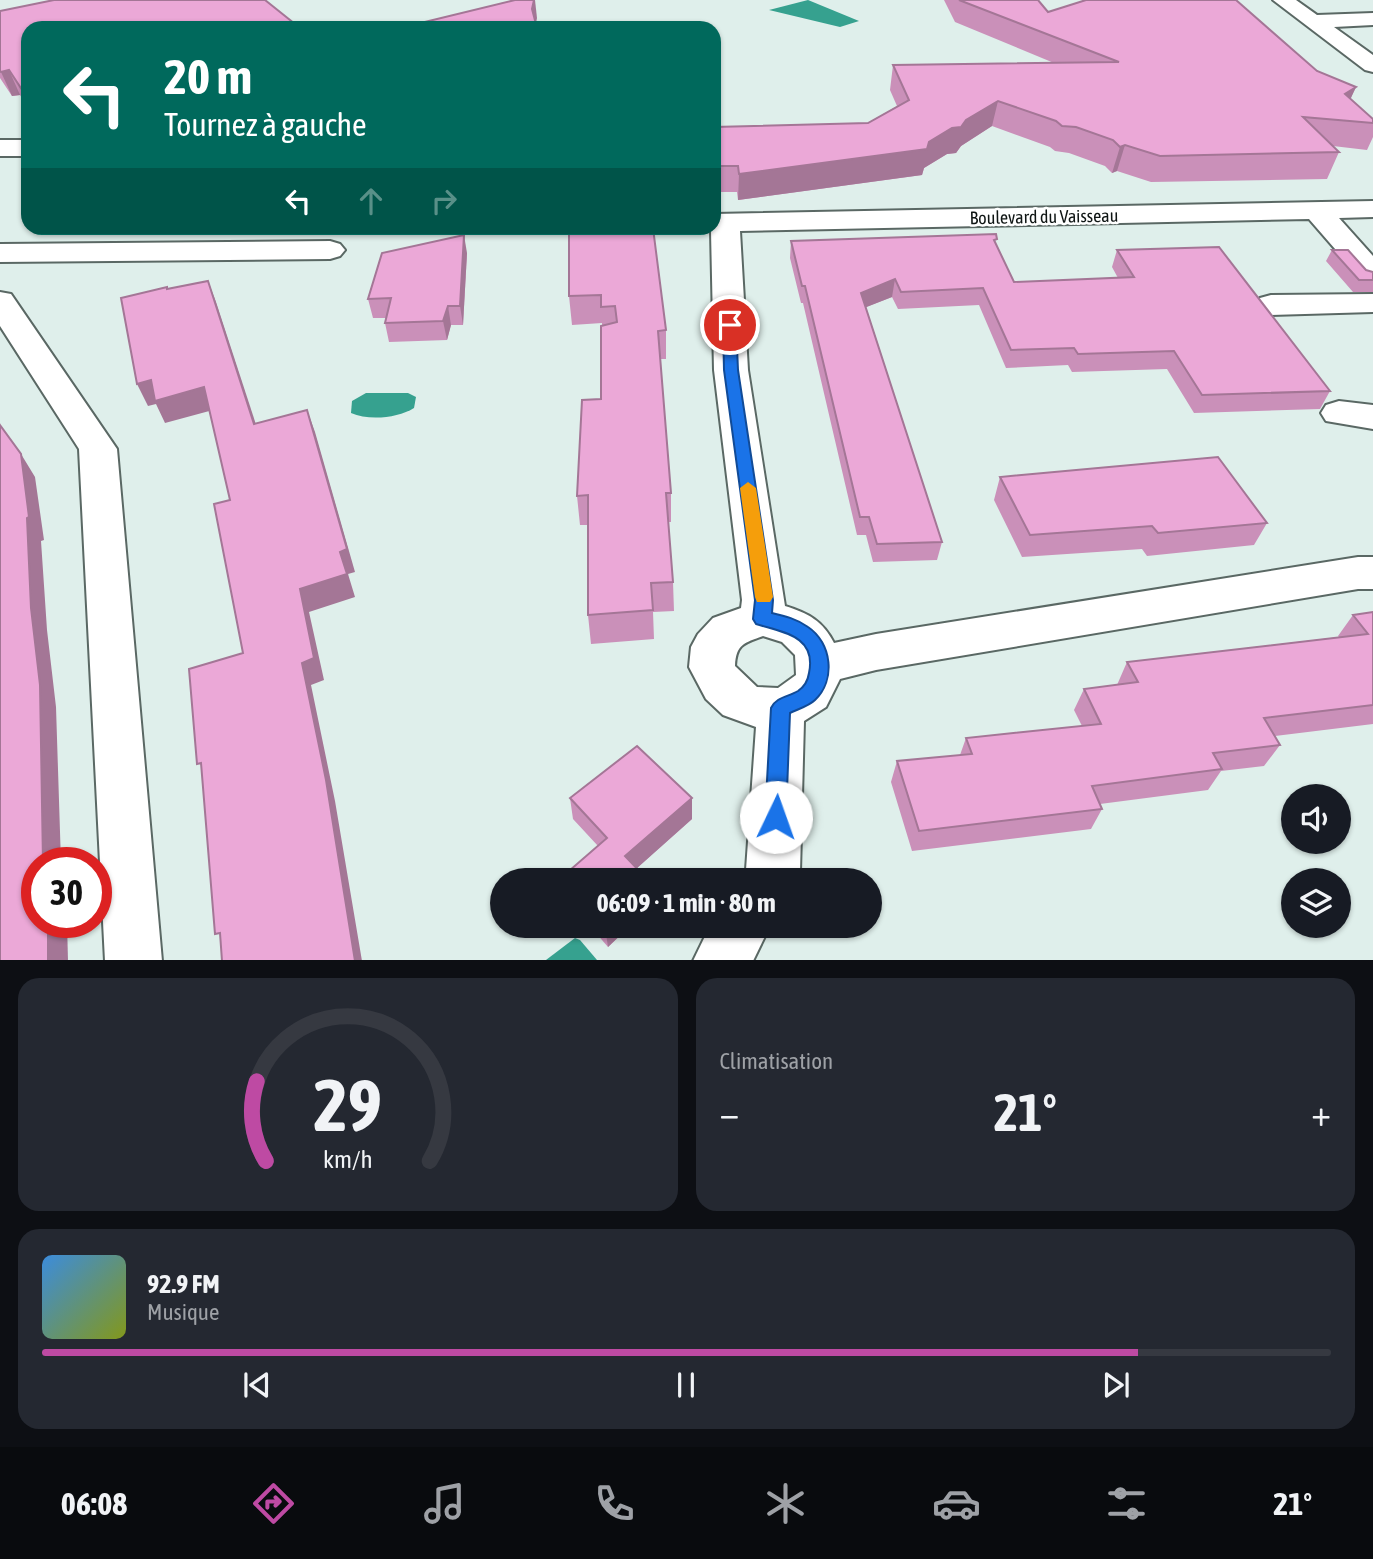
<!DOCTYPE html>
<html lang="fr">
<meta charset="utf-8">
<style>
:root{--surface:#171b24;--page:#242831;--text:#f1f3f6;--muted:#9ea1a6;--line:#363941;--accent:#be4aa3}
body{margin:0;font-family:"Asap Condensed",sans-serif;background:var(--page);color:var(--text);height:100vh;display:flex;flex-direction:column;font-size:26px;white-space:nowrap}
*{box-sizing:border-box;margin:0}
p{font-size:23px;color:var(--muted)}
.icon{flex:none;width:38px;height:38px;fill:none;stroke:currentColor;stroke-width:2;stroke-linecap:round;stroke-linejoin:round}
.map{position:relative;height:960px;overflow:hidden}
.panel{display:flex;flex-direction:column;gap:18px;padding:18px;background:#0d0f14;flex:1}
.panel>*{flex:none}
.banner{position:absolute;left:21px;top:21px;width:700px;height:214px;border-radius:21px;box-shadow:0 2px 5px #0004;background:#00695c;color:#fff;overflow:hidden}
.tools{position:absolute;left:1281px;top:784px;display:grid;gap:14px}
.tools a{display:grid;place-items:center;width:70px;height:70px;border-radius:50%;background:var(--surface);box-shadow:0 2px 5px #0004;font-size:35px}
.speed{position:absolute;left:21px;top:847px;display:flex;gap:14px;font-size:35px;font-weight:700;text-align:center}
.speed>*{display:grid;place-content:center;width:91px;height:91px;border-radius:50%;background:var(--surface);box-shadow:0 2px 5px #0004;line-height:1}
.speed .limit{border:10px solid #d22;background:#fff;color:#111}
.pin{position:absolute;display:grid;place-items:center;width:60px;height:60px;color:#fff;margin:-30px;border:4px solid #fff;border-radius:50%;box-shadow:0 2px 7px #0007}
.me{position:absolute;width:77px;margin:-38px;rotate:3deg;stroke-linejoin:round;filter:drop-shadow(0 0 5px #0008)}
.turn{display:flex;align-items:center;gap:24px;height:147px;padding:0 28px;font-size:32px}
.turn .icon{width:91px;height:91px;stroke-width:2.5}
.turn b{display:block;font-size:49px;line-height:60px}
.lanes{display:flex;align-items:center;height:66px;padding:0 28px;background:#0003;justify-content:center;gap:35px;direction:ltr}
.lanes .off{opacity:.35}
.big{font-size:52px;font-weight:700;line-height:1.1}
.panel .widget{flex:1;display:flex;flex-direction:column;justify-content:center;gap:10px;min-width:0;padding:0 24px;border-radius:21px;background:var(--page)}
.panel .dial{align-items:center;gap:0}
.dial svg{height:182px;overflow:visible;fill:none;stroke:var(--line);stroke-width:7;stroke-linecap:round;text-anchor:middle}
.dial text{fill:var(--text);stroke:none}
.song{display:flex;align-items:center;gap:21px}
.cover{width:84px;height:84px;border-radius:10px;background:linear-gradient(135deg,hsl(210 70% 55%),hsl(70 70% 35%))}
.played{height:7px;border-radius:4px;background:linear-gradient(90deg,var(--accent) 85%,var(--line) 85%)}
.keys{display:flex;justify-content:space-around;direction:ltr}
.heat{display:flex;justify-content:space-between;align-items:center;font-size:38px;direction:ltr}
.panel .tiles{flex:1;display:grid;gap:18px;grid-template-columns:1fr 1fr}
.widget:last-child{grid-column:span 2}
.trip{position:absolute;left:490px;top:868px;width:392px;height:70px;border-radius:35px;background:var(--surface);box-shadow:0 2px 5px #0004;font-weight:700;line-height:70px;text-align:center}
.tabs{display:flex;height:112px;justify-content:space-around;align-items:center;background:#090b0e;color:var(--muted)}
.tabs .icon{width:49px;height:49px}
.tabs .selected{color:var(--accent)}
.tabs b{font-size:32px;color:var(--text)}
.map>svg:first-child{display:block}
.water{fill:#36a18f}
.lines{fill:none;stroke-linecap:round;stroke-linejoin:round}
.minor-casing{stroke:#5a6864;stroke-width:4}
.minor{fill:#fff;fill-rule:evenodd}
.wall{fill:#ca90b9}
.shaded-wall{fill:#a47696}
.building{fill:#eba8d7;stroke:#a47696;stroke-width:2}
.route{fill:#1a73e8;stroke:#114b97;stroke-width:2}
.slow{fill:#f59e0b}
.labels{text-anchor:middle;stroke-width:5;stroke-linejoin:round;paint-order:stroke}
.far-street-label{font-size:18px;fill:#0f1514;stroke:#fff}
</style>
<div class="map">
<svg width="1373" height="961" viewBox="0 0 1373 961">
<rect width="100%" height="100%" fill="#dfefeb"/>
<g class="water">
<polygon points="808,0 859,21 840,27 769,10"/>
<path d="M366,393H408L416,397L414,408C398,418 369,421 351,413L352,401Z"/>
<polygon points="575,938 580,940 597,960 546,960"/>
</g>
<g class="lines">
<g class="minor-casing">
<g id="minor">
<polygon points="1273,0 1296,0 1317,15 1373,13 1373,25 1334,27 1373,55 1373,72 1365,70"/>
<rect x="0" y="140" width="28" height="16"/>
<path d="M1373,201V217L1339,218L1373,256V283L1362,280L1309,219L740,231L748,370L785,606C808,613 823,621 834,643L876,634L1358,557H1373V589H1358L876,670L840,679L826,707L804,721L800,872L796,880H742L746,870L756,727L723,715L706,699L689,667L691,647L698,634L713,618L741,608L742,600L714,370L711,231L703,228H714V214ZM763,636L782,642L795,655L796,675L778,688L757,687L735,666C736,644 744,643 763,636Z"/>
<polygon points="330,241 340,244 345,250 340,256 330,259 0,262 0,244"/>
<polygon points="0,292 11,294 117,449 162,961 105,961 79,449 0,326"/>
<polygon points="1373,294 1373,312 1271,315 1260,312 1255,305 1260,298 1271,295"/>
<polygon points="1339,401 1373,405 1373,429 1326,421 1321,413 1326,405"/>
<polygon points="710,926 770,926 753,961 693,961"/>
</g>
</g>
<use href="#minor" class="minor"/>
</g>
<g class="wall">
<polygon points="944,0 1038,0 1048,12 1317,71 1356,87 1350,99 1373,119 1373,137 1367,150 1333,146 1339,152 1327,179 1151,182 1117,171 1112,173 1105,166 1069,153 1055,151 1050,147 992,126 961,146 956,153 947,154 924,168 922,175 738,200 737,192 714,192 714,127 868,123 897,106 890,90 893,65 1054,63 955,22"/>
<polygon points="0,11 28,28 28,107 20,95 12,96 0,78"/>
<polygon points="613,233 666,330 666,359 660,359 671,493 671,522 668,522 673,582 674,611 653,612 654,639 591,644 588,615 588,525 580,525 577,496 601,399 602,326 602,323 572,325 569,296"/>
<polygon points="791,241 996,244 1014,282 1118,278 1112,267 1117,250 1330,391 1320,409 1194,413 1167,369 1072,372 1068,365 1006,368 979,305 898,309 892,297 866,307 942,542 937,560 873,562 866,535 857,535 803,303 801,303 790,258"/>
<polygon points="1332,250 1366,270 1373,272 1373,292 1353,292 1326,261"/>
<polygon points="467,253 463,325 451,325 447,340 389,342 385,323 386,318 373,318 368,299"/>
<polygon points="1000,477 1267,523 1254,545 1147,556 1142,549 1022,557 994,500"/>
<polygon points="1373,612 1373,724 1275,736 1280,745 1264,766 1221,771 1208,790 1100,804 1102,809 1091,829 912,851 891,782 897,761 960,755 966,738 1082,726 1074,710 1084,689 1117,685 1127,662 1339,637 1338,636 1353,615"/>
<polygon points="570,798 692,798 692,819 637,868 648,880 562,880 562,877 598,846 573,819"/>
<polygon points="590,926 630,926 608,947"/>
</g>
<g class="shaded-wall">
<polygon points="534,0 535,0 537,18 535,28 532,9"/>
<polygon points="9,70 20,95 12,96 1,72"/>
<polygon points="1356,87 1345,111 1345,94"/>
<polygon points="998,101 992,126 961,146 956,153 947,154 924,168 922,175 738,200 739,174 929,142"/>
<polygon points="1125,145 1117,171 1112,173 1120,147"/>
<polygon points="464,235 467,253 463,325 460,306"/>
<polygon points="895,279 892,297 859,310 861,293"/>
<polygon points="208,281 216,302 263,446 254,424"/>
<polygon points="448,306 451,325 447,340 443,321"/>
<polygon points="151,380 204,387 213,410 165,423 156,404 148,406 137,384"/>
<polygon points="307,410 315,432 355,572 348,574 355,597 309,612 324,680 311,685 335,801 362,961 355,961 302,663 300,589 340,552"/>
<polygon points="21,454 35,477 44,540 41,541 47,630 56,707 61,863 43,863 31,608"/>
<polygon points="692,798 692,819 627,877 625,856"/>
<polygon points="48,922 67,922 68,961 48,961"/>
<polygon points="607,926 630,926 608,947 605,927"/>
</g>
<g class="building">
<polygon points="54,0 265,0 300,28 28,28 28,99 9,70 1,72 0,71 0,11"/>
<polygon points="515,0 534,0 532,9 537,28 400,28"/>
<polygon points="959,0 1038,0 1048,12 1086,0 1236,0 1317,71 1356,87 1345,94 1373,119 1373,123 1303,117 1339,152 1160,156 1125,145 1120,147 1113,140 1076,127 1062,126 1056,121 998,101 966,120 961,127 952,128 929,142 927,149 739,174 738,166 714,166 714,127 868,123 909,100 893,65 1119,62"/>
<polygon points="613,228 653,228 666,330 658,331 671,493 666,493 673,582 651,583 653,610 588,615 588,495 577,496 582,400 601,399 601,326 617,322 615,306 601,307 601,295 569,296 569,233 613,233"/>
<polygon points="996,234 997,239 994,240 1014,282 1134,277 1117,250 1219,247 1330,391 1202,395 1174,351 1078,354 1074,348 1011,350 983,288 901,292 895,279 861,293 942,542 877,544 869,517 860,517 805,286 802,286 791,241"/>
<polygon points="464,235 460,306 448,306 443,321 385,323 391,298 368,299 382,253"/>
<polygon points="1332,250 1348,250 1366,270 1373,272 1373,280 1359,280"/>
<polygon points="208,281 254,424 307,410 347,549 340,552 347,574 300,589 314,658 302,663 326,780 355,961 222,961 220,933 215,934 201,763 197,764 189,669 243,653 214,504 230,500 204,387 155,401 151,380 137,384 121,298 167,287 167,289"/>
<polygon points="0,425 21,454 29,517 27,518 31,608 40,685 43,863 37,863 37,922 48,922 48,961 0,961"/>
<polygon points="1218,457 1267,523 1158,533 1152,526 1030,535 1000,477"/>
<polygon points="1373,612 1373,705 1264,718 1280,745 1213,753 1222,769 1092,786 1102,809 919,831 897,761 972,754 966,738 1101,724 1084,689 1138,682 1127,662 1368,634 1353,615"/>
<polygon points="637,746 692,798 625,856 648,880 565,880 562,877 607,838 570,798"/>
</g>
<path class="route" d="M730,321L736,325L738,370L773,600L772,613C785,616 797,619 808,627C832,643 836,680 815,700C809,706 798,709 790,713L786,817L783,824L776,827L768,824L765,817L771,708C776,697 788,697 798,691C804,687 808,680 809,673C817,635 781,632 756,624L753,619L755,600L724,370L723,325Z"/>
<polygon class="slow" points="748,482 756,488 773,597 770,602 757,602 755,597 740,488"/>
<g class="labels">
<g class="far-street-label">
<text transform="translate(1044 217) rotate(-1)" y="6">Boulevard du Vaisseau</text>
</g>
</g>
</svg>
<div class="tools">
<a><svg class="icon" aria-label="sound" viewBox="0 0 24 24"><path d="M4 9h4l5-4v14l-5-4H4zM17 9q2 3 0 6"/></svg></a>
<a><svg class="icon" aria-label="layers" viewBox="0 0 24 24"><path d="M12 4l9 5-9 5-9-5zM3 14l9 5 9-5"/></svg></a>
</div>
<div class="speed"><div class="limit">30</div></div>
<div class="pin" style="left:730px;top:325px;background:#d93025"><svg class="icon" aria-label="arrive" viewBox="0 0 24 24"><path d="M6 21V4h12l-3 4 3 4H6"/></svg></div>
<svg class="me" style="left:776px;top:817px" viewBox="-20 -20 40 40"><circle r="19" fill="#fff"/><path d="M0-13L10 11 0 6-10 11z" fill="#1a73e8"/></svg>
<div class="trip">06:09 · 1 min · 80 m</div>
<div class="banner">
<div class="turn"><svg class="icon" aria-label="left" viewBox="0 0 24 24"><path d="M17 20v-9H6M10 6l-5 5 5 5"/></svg><div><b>20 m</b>Tournez à gauche</div></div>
<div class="lanes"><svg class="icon" aria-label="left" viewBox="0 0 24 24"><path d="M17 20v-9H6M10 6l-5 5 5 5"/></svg><svg class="icon off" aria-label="ahead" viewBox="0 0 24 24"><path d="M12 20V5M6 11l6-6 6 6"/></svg><svg class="icon off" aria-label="right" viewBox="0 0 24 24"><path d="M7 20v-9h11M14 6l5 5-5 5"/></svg></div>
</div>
</div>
<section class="panel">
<div class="tiles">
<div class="widget dial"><svg viewBox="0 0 100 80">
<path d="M14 69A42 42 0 1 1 86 69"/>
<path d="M14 69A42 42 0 0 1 10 34" stroke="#be4aa3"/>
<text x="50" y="56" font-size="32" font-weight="700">29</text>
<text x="50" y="72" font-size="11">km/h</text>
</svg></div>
<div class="widget"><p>Climatisation</p>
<div class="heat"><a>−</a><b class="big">21°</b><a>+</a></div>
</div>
<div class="widget">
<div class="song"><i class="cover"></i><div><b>92.9 FM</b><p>Musique</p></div></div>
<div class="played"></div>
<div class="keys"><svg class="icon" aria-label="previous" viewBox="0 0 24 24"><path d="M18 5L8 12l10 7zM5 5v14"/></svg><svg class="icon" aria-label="pause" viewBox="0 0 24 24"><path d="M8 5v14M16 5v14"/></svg><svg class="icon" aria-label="next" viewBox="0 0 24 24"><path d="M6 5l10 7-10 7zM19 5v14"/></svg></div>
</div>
</div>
</section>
<nav class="tabs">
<b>06:08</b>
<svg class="icon selected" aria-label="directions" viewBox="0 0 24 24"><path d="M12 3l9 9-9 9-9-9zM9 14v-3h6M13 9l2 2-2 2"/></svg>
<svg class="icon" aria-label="music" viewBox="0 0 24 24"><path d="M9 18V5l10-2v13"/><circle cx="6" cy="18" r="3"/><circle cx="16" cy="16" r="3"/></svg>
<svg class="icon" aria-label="phone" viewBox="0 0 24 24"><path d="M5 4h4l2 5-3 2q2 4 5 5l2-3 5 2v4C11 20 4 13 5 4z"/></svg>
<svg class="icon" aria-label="climate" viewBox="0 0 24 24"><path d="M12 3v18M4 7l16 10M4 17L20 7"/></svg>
<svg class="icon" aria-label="car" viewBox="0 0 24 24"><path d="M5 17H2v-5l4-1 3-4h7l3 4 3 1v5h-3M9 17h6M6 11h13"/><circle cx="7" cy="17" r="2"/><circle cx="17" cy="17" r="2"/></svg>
<svg class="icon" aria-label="filters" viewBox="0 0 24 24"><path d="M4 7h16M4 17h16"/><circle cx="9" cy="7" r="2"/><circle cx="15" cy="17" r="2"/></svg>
<b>21°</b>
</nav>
